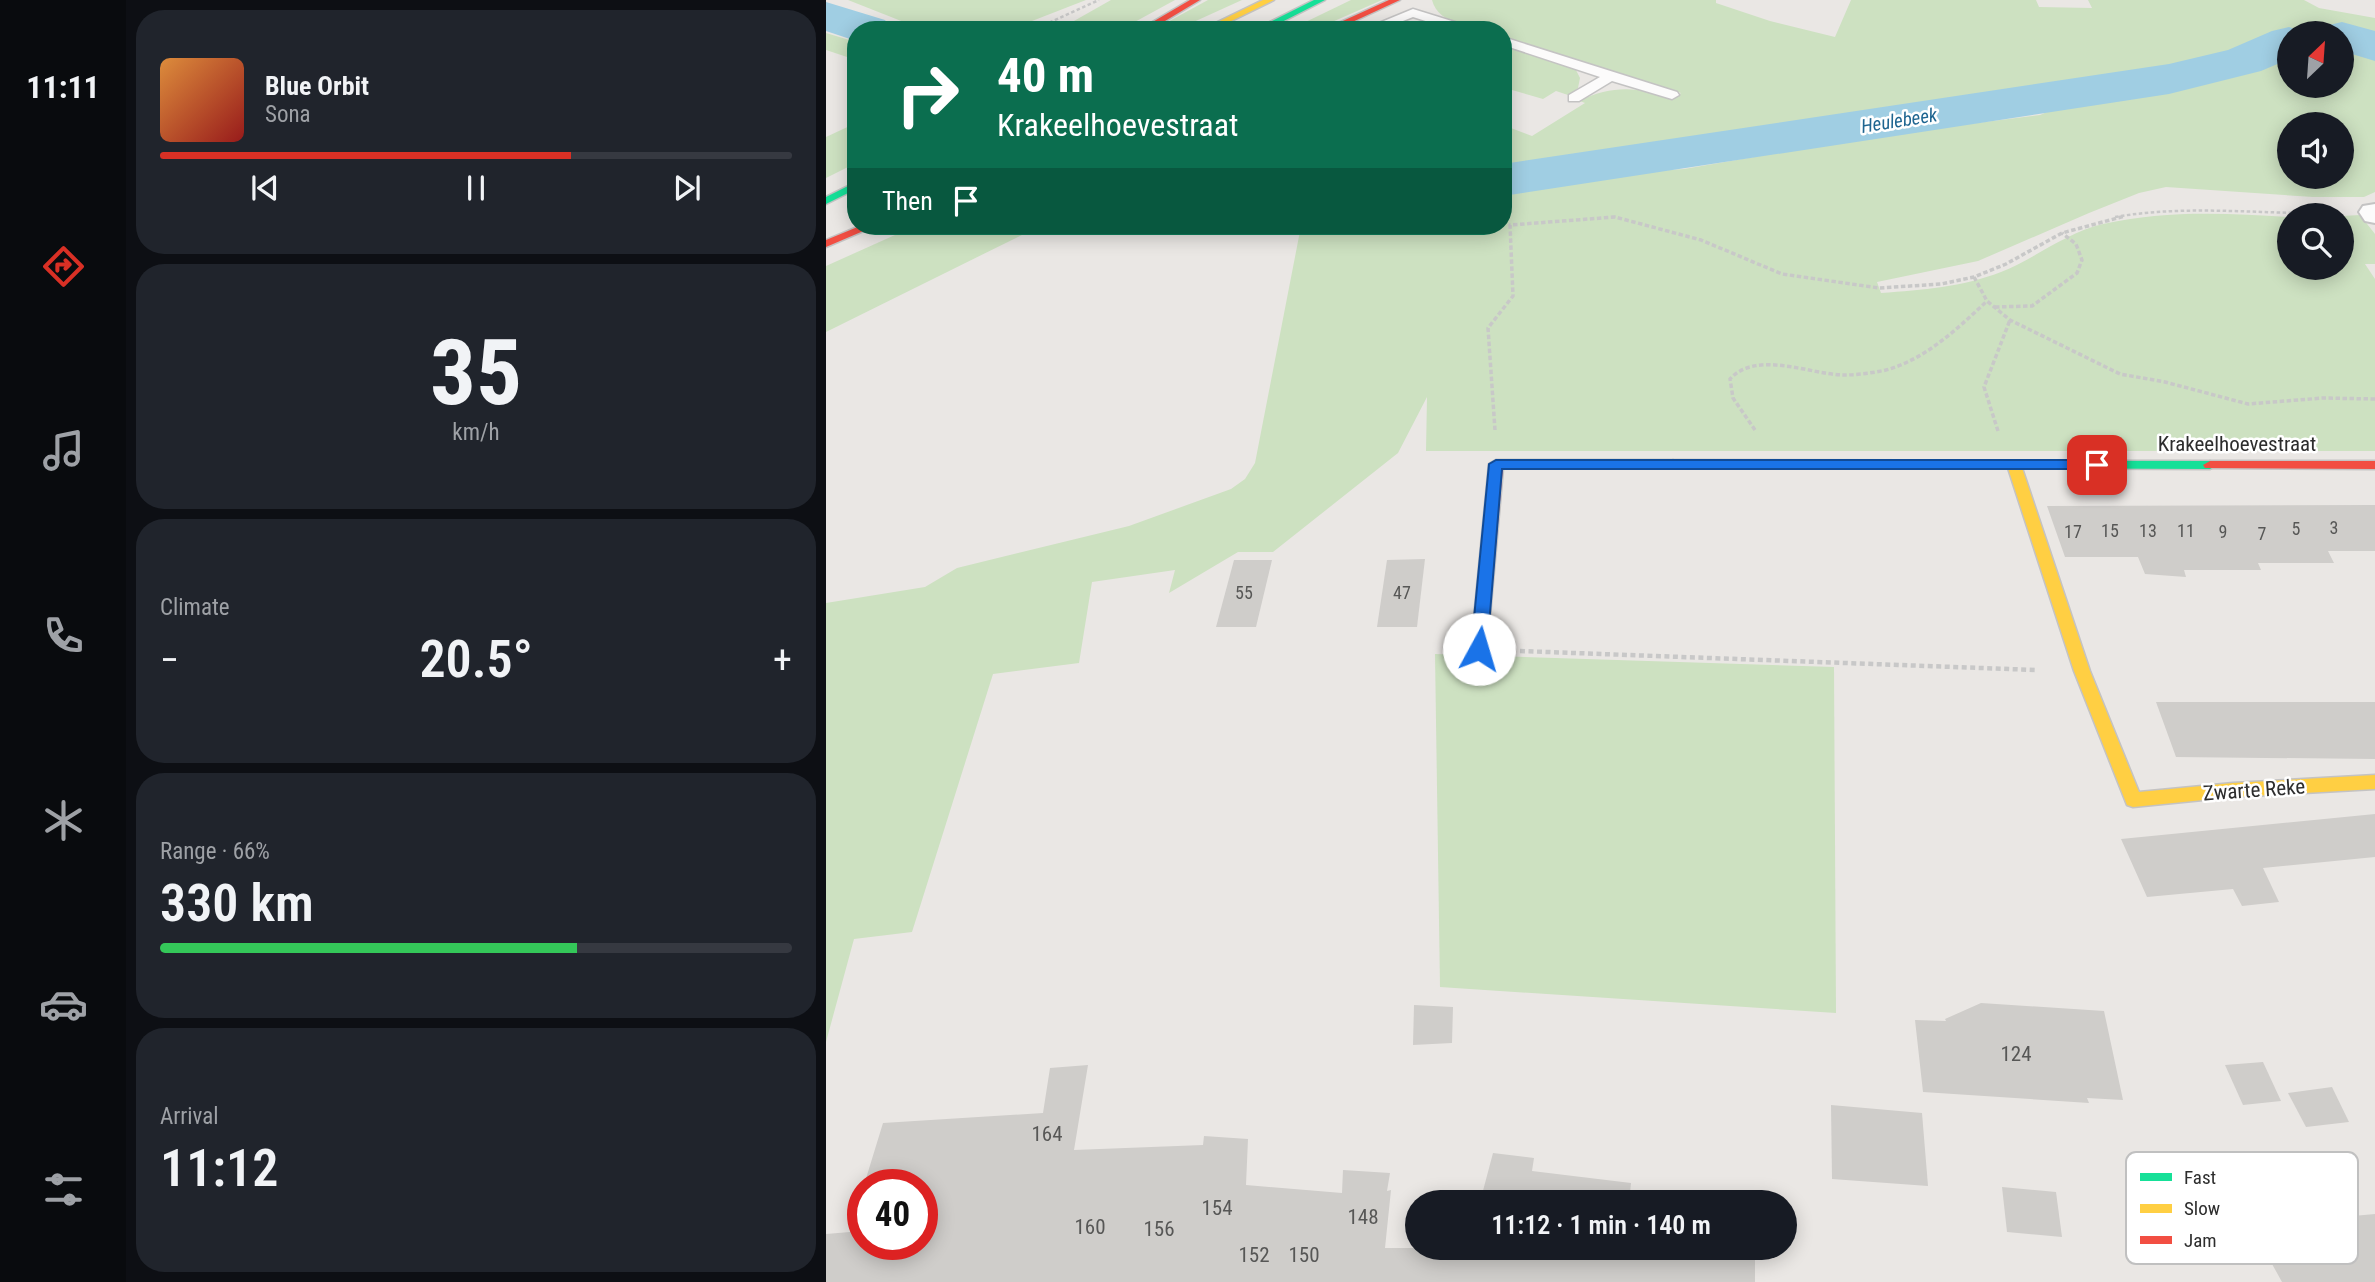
<!DOCTYPE html>
<meta charset="utf-8">
<style>
:root{--surface:#171b24;--page:#20242c;--text:#f1f3f6;--muted:#9ea1a6;--line:#363941;--accent:#d93025}
body{margin:0;font-family:"Roboto Condensed",sans-serif;background:var(--page);color:var(--text);height:100vh;display:flex;flex-direction:column;font-size:26px;white-space:nowrap}
*{box-sizing:border-box;margin:0}
p{font-size:23px;color:var(--muted)}
.icon{flex:none;width:38px;height:38px;fill:none;stroke:currentColor;stroke-width:2;stroke-linecap:round;stroke-linejoin:round}
.map{position:relative;flex:1;overflow:hidden}
.side{display:flex;flex-direction:column;gap:10px;padding:10px;background:#0d0f14;width:700px}
.side>*{flex:none}
.banner{position:absolute;left:21px;top:21px;width:665px;height:214px;border-radius:28px;box-shadow:0 4px 18px #0003;background:#0b6e4f;color:#fff;overflow:hidden}
.needle{width:46px;rotate:25deg}
.controls{position:absolute;left:1451px;top:21px;display:grid;gap:14px}
.controls a{display:grid;place-items:center;width:77px;height:77px;border-radius:50%;background:var(--surface);box-shadow:0 4px 18px #0003;font-size:35px}
.speed{position:absolute;left:21px;top:1169px;display:flex;gap:14px;font-size:35px;font-weight:700;text-align:center}
.speed>*{display:grid;place-content:center;width:91px;height:91px;border-radius:50%;background:var(--surface);box-shadow:0 4px 18px #0003;line-height:1}
.speed .limit{border:10px solid #d22;background:#fff;color:#111}
.pin{position:absolute;display:grid;place-items:center;width:60px;height:60px;color:#fff;margin:-30px;border-radius:14px;box-shadow:0 4px 10px #0006}
.me{position:absolute;width:77px;margin:-38px;rotate:6deg;stroke-linejoin:round;filter:drop-shadow(0 0 5px #0008)}
.turn{display:flex;align-items:center;gap:24px;height:147px;padding:0 35px;font-size:32px}
.turn .icon{width:91px;height:91px;stroke-width:2.5}
.turn b{display:block;font-size:49px;line-height:60px}
.then{display:flex;align-items:center;height:66px;padding:0 35px;background:#0003;gap:14px;font-size:26px}
.big{font-size:52px;font-weight:600;line-height:1.1}
.side .tile{flex:1;display:flex;flex-direction:column;justify-content:center;gap:10px;min-width:0;padding:0 24px;border-radius:28px;background:var(--page)}
.side .dial{align-items:center;gap:0}
.dial b{font-size:91px;line-height:1}
.song{display:flex;align-items:center;gap:21px}
.cover{width:84px;height:84px;border-radius:10px;background:linear-gradient(135deg,hsl(30 70% 55%),hsl(0 70% 35%))}
.played{height:7px;border-radius:4px;background:linear-gradient(90deg,var(--accent) 65%,var(--line) 65%)}
.keys{display:flex;justify-content:space-around;direction:ltr}
.heat{display:flex;justify-content:space-between;align-items:center;font-size:38px;direction:ltr}
.charge{height:10px;border-radius:5px;background:linear-gradient(90deg,#34c759 66%,var(--line) 0)}
.trip{position:absolute;left:579px;top:1190px;width:392px;height:70px;border-radius:35px;background:var(--surface);box-shadow:0 4px 18px #0003;font-weight:600;line-height:70px;text-align:center}
main{display:flex;flex:1;min-height:0}
.tabs{display:flex;flex-direction:column;width:126px;justify-content:space-around;align-items:center;background:#090b0e;color:var(--muted)}
.tabs .icon{width:49px;height:49px}
.tabs .on{color:var(--accent)}
.tabs b{font-size:32px;color:var(--text)}
.map>svg:first-child{display:block}
.green{fill:#cde1c1;fill-rule:evenodd}
.lines{fill:none;stroke-linecap:round;stroke-linejoin:round}
.river{fill:#a0cee3;fill-rule:evenodd}
.building{fill:#cfcdca}
.lane-casing{stroke:#c4c3c3;stroke-width:3}
.street-casing{stroke:#c4c3c3;stroke-width:4}
.fast-casing{stroke:#c4c3c3;stroke-width:3}
.slow-casing{stroke:#c4c3c3;stroke-width:3}
.jam-casing{stroke:#c4c3c3;stroke-width:3}
.path-far2{stroke:#c8c8c8;stroke-width:2.5;stroke-dasharray:3.5 2.5;stroke-linecap:butt}
.path-far1{stroke:#c8c8c8;stroke-width:3.5;stroke-dasharray:4.5 2.5;stroke-linecap:butt}
.path{stroke:#c8c8c8;stroke-width:4.5;stroke-dasharray:5 3.5;stroke-linecap:butt}
.lane{fill:#fcfbfb;fill-rule:evenodd}
.street{fill:#fcfbfb;fill-rule:evenodd}
.fast{fill:#16e098;fill-rule:evenodd}
.slow{fill:#ffcf43;fill-rule:evenodd}
.jam{fill:#f24e42;fill-rule:evenodd}
.route{fill:#1a73e8;stroke:#114b97;stroke-width:2}
.labels{text-anchor:middle;stroke-width:5;stroke-linejoin:round;paint-order:stroke}
.number-label{font-size:18px;fill:#575756}
.far-water-label{font-size:19px;font-style:italic;fill:#1e6590;stroke:#fff}
.street-label{font-size:21px;fill:#2d2d2d;stroke:#fff}
.near-number-label{font-size:21px;fill:#575756}
.key{fill:#fff;stroke:#c0c0c0;stroke-width:2}
.key-label{font-size:19px;fill:#2d2d2d}
</style>
<main>
<nav class="tabs">
<b>11:11</b>
<svg class="icon on" aria-label="directions" viewBox="0 0 24 24"><path d="M12 3l9 9-9 9-9-9zM9 14v-3h6M13 9l2 2-2 2"/></svg>
<svg class="icon" aria-label="music" viewBox="0 0 24 24"><path d="M9 18V5l10-2v13"/><circle cx="6" cy="18" r="3"/><circle cx="16" cy="16" r="3"/></svg>
<svg class="icon" aria-label="phone" viewBox="0 0 24 24"><path d="M5 4h4l2 5-3 2q2 4 5 5l2-3 5 2v4C11 20 4 13 5 4z"/></svg>
<svg class="icon" aria-label="climate" viewBox="0 0 24 24"><path d="M12 3v18M4 7l16 10M4 17L20 7"/></svg>
<svg class="icon" aria-label="car" viewBox="0 0 24 24"><path d="M5 17H2v-5l4-1 3-4h7l3 4 3 1v5h-3M9 17h6M6 11h13"/><circle cx="7" cy="17" r="2"/><circle cx="17" cy="17" r="2"/></svg>
<svg class="icon" aria-label="filters" viewBox="0 0 24 24"><path d="M4 7h16M4 17h16"/><circle cx="9" cy="7" r="2"/><circle cx="15" cy="17" r="2"/></svg>
</nav>
<section class="side">
<div class="tile">
<div class="song"><i class="cover"></i><div><b>Blue Orbit</b><p>Sona</p></div></div>
<div class="played"></div>
<div class="keys"><svg class="icon" aria-label="previous" viewBox="0 0 24 24"><path d="M18 5L8 12l10 7zM5 5v14"/></svg><svg class="icon" aria-label="pause" viewBox="0 0 24 24"><path d="M8 5v14M16 5v14"/></svg><svg class="icon" aria-label="next" viewBox="0 0 24 24"><path d="M6 5l10 7-10 7zM19 5v14"/></svg></div>
</div>
<div class="tile dial"><b>35</b><p>km/h</p></div>
<div class="tile"><p>Climate</p>
<div class="heat"><a>−</a><b class="big">20.5°</b><a>+</a></div>
</div>
<div class="tile"><p>Range · 66%</p><b class="big">330 km</b><div class="charge"></div></div>
<div class="tile"><p>Arrival</p><b class="big">11:12</b></div>
</section>
<div class="map">
<svg width="1549" height="1282" viewBox="0 0 1549 1282">
<rect width="100%" height="100%" fill="#eae7e4"/>
<g class="green">
<polygon points="22,0 260,0 183,30 98,30"/>
<polygon points="285,0 349,0 294,30 232,30"/>
<polygon points="382,0 416,0 350,30 327,30"/>
<polygon points="525,0 556,0 488,30 463,30"/>
<path d="M606,0H890V3L944,21L1009,37L1025,0H1210L1213,7L1266,8L1262,0H1478L1493,8L1549,18V43C1530,37 1507,26 1487,25C1466,24 1433,49 1412,56C1359,73 1303,81 1247,85L925,128L677,168V125L706,136L759,103L754,101C786,84 815,88 848,98L855,93L677,37V30C655,30 612,26 606,0Z"/>
<polygon points="0,33 30,42 30,60 0,50"/>
<path d="M1516,41L1549,52V192L1538,197H1487L1340,187L1313,193L1263,213L1152,261L1051,282L1055,293C1097,290 1136,287 1175,272C1210,258 1239,233 1277,224C1338,210 1400,213 1463,217V268H1516V216L1534,215L1549,234V264H1539L1549,279V451H600L601,397L572,453L447,552H412L343,593L349,570L266,582L253,663L167,674L86,932L28,939L0,1042V603L99,587L131,568L303,526L405,489L419,479L429,463L475,226H677V186L753,176L858,169L1056,135L1214,115L1262,95L1341,88L1403,74L1463,53V86H1516ZM1463,124H1516V177H1463Z"/>
<polygon points="677,45 749,68 754,78 752,88 745,96 730,91 717,99 679,88 686,77 677,69"/>
<polygon points="30,123 30,163 0,178 0,137"/>
<polygon points="89,226 214,226 0,332 0,266"/>
<polygon points="609,654 1008,667 1010,1013 614,987"/>
</g>
<g class="lines">
<g class="river">
<polygon points="0,2 59,20 66,30 30,30 30,41 0,31"/>
<polygon points="1516,22 1549,31 1549,61 1516,51 1516,33 1495,33 1499,26"/>
<polygon points="1463,27 1481,33 1463,33 1463,59 1435,71 1343,94 677,196 677,164 1343,64 1402,50 1446,31"/>
</g>
</g>
<g class="building">
<polygon points="1549,505 1549,551 1502,551 1508,563 1432,563 1435,570 1358,570 1360,577 1319,574 1312,557 1239,557 1221,506"/>
<polygon points="599,559 591,627 551,627 561,560"/>
<polygon points="408,560 446,560 430,627 390,627"/>
<polygon points="1330,702 1549,702 1549,759 1350,757"/>
<polygon points="1549,814 1549,857 1437,868 1453,902 1416,906 1407,889 1321,897 1295,839"/>
<polygon points="1155,1003 1278,1011 1297,1100 1261,1098 1263,1103 1097,1092 1089,1020 1120,1021 1119,1019"/>
<polygon points="588,1005 627,1007 626,1043 587,1045"/>
<polygon points="1437,1062 1455,1101 1417,1105 1399,1065"/>
<polygon points="262,1065 248,1150 377,1145 378,1136 422,1139 420,1185 516,1193 517,1170 564,1173 561,1191 565,1190 559,1248 929,1248 929,1282 0,1282 0,1234 24,1232 37,1190 37,1244 96,1244 96,1185 38,1185 57,1123 217,1113 224,1068"/>
<polygon points="1506,1087 1523,1122 1480,1127 1462,1093"/>
<polygon points="1005,1105 1096,1113 1102,1186 1006,1179"/>
<polygon points="667,1153 708,1158 706,1171 805,1183 803,1202 654,1202"/>
<polygon points="1176,1187 1230,1192 1236,1237 1181,1232"/>
<polygon points="1549,1214 1549,1282 1456,1282 1425,1226 1480,1216 1483,1220"/>
</g>
<g class="lines">
<g class="lane-casing">
<g id="lane">
<polygon points="587,9 645,27 647,30 628,30 587,17 554,30 536,30"/>
<polygon points="677,37 851,92 853,95 846,99 786,81 753,101 743,101 743,95 774,77 677,45"/>
</g>
</g>
<g class="street-casing">
<polygon id="street" points="1549,204 1549,223 1539,221 1533,212 1537,206"/>
</g>
<g class="fast-casing">
<g id="fast">
<polygon points="488,0 499,0 440,30 428,30"/>
<polygon points="30,182 30,189 0,204 0,197"/>
<polygon points="847,460 1384,461 1391,465 1384,469 842,467 840,464"/>
</g>
</g>
<g class="slow-casing">
<g id="slow">
<polygon points="437,0 448,0 387,30 375,30"/>
<polygon points="1188,461 1195,465 1264,671 1313,792 1407,783 1549,775 1549,789 1407,797 1307,807 1301,805 1248,671 1181,465"/>
</g>
</g>
<g class="jam-casing">
<g id="jam">
<polygon points="364,0 374,0 324,30 313,30"/>
<polygon points="563,0 574,0 509,30 497,30"/>
<polygon points="34,226 49,226 0,247 0,240"/>
<polygon points="670,460 847,460 854,464 847,468 677,468 661,649 653,655 645,649 663,464"/>
<polygon points="1384,461 1549,461 1549,469 1379,468 1377,465"/>
</g>
</g>
<g class="path-far2">
<polyline points="207,30 273,0"/>
<polyline points="786,217 790,217"/>
<path d="M1289,217C1364,204 1439,215 1514,213"/>
</g>
<g class="path-far1">
<polyline points="1148,277 1161,301 1184,320 1294,374 1339,382 1422,404 1497,398 1549,399"/>
<polyline points="1169,307 1206,306 1251,273 1256,260 1250,244 1236,233"/>
<polyline points="669,430 662,328 687,296 684,225 789,217 875,240 956,274 1053,288 1115,284 1148,277 1180,264 1236,233 1299,216"/>
<path d="M929,430L907,398L904,379C930,350 983,374 1017,375C1031,375 1046,373 1060,370C1100,359 1131,329 1161,301"/>
<polyline points="1172,431 1158,387 1184,320"/>
</g>
<polyline class="path" points="694,651 1210,670"/>
<use href="#lane" class="lane"/>
<use href="#street" class="street"/>
<use href="#fast" class="fast"/>
<use href="#slow" class="slow"/>
<use href="#jam" class="jam"/>
</g>
<polygon class="route" points="670,460 1271,460 1278,465 1271,469 676,469 661,649 653,655 645,649 663,464"/>
<g class="labels">
<g class="number-label">
<text x="1508" y="534">3</text>
<text x="1470" y="535">5</text>
<text x="1284" y="537">15</text>
<text x="1322" y="537">13</text>
<text x="1360" y="537">11</text>
<text x="1247" y="538">17</text>
<text x="1397" y="538">9</text>
<text x="1436" y="540">7</text>
<text x="418" y="599">55</text>
<text x="576" y="599">47</text>
</g>
<g class="far-water-label">
<text transform="translate(1073 120) rotate(-9)" y="7">Heulebeek</text>
</g>
<g class="street-label">
<text x="1411" y="451">Krakeelhoevestraat</text>
<text transform="translate(1428 790) rotate(-4)" y="7">Zwarte Reke</text>
</g>
<g class="near-number-label">
<text x="1190" y="1061">124</text>
<text x="221" y="1141">164</text>
<text x="391" y="1215">154</text>
<text x="537" y="1224">148</text>
<text x="264" y="1234">160</text>
<text x="333" y="1236">156</text>
<text x="428" y="1262">152</text>
<text x="478" y="1262">150</text>
</g>
</g>
<rect x="1300" y="1152" width="232" height="112" rx="10" class="key"/>
<rect x="1314" y="1173" width="32" height="8" fill="#16e098"/>
<rect x="1314" y="1204" width="32" height="9" fill="#ffcf43"/>
<rect x="1314" y="1236" width="32" height="8" fill="#f24e42"/>
<g class="key-label">
<text x="1358" y="1184">Fast</text>
<text x="1358" y="1215">Slow</text>
<text x="1358" y="1247">Jam</text>
</g>
</svg>
<div class="controls">
<a><svg class="needle" viewBox="-14 -14 28 28"><path d="M0-13l5 13h-10z" fill="#e53935"/><path d="M0 13l5-13h-10z" fill="#9ea1a6"/></svg></a>
<a><svg class="icon" aria-label="sound" viewBox="0 0 24 24"><path d="M4 9h4l5-4v14l-5-4H4zM17 9q2 3 0 6"/></svg></a>
<a><svg class="icon" aria-label="search" viewBox="0 0 24 24"><circle cx="10" cy="10" r="6"/><path d="M15 15l6 6"/></svg></a>
</div>
<div class="speed"><div class="limit">40</div></div>
<div class="pin" style="left:1271px;top:465px;background:#d93025"><svg class="icon" aria-label="arrive" viewBox="0 0 24 24"><path d="M6 21V4h12l-3 4 3 4H6"/></svg></div>
<svg class="me" style="left:653px;top:649px" viewBox="-20 -20 40 40"><circle r="19" fill="#fff"/><path d="M0-13L10 11 0 6-10 11z" fill="#1a73e8"/></svg>
<div class="trip">11:12 · 1 min · 140 m</div>
<div class="banner">
<div class="turn"><svg class="icon" aria-label="right" viewBox="0 0 24 24"><path d="M7 20v-9h11M14 6l5 5-5 5"/></svg><div><b>40 m</b>Krakeelhoevestraat</div></div>
<div class="then">Then<svg class="icon" aria-label="arrive" viewBox="0 0 24 24"><path d="M6 21V4h12l-3 4 3 4H6"/></svg></div>
</div>
</div>
</main>
